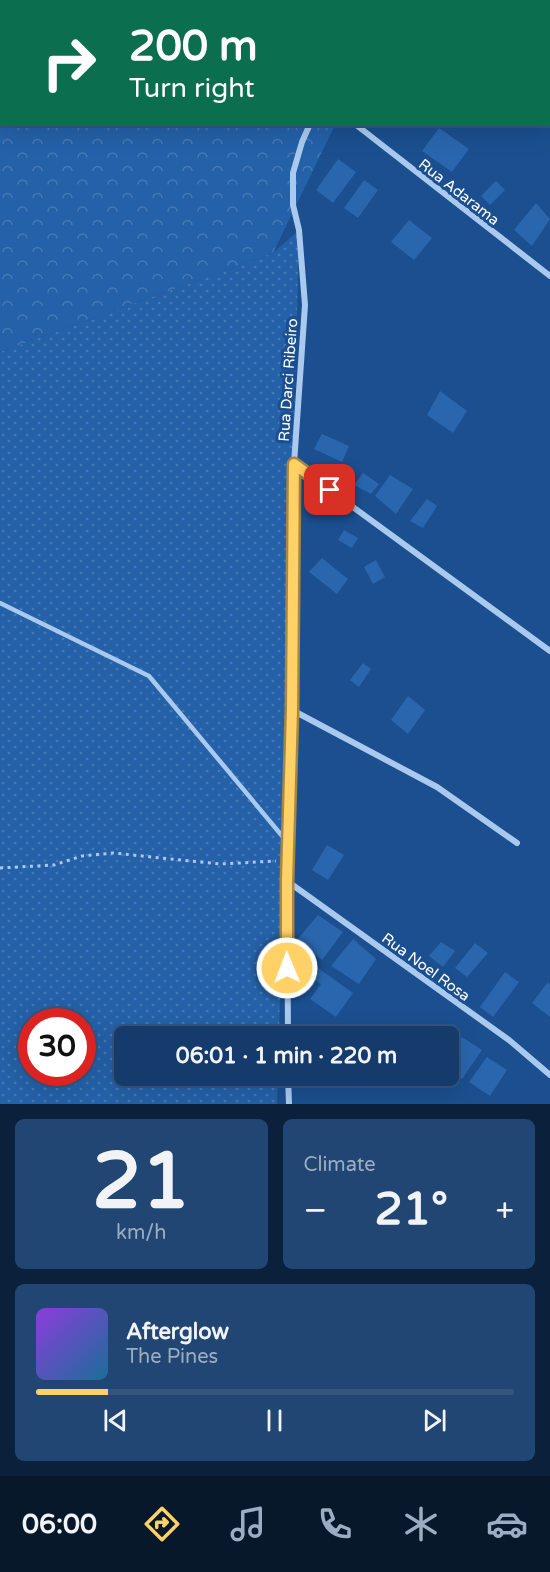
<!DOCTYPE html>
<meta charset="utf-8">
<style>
:root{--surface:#143b6b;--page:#214673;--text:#f1f3f6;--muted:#9dadc1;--line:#33557e;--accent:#ffd166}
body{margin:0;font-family:"Varela Round",sans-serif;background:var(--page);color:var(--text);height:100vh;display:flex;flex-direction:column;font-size:22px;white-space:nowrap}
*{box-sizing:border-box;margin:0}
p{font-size:20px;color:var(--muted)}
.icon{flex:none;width:33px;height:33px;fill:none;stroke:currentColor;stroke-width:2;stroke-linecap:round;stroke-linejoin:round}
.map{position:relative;height:1104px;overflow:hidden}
.drawer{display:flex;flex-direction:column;gap:15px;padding:15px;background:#0b203b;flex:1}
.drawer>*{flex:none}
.top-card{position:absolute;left:0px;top:0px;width:550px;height:126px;box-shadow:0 6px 24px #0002,0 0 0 2px var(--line);background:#0b6e4f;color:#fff;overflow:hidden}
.speed{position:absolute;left:18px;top:1008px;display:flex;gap:12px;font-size:30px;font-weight:700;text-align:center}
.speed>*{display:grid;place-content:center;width:78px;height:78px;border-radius:50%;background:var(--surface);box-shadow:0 6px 24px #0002,0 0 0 2px var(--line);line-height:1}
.speed .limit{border:9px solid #d22;background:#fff;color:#111}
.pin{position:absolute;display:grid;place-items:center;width:51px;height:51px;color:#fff;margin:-26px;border-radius:12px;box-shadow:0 3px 9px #0006}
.me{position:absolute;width:66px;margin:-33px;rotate:359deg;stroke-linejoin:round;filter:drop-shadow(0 0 4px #0008)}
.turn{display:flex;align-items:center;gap:21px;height:126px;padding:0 30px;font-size:27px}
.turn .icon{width:78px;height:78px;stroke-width:2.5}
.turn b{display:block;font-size:42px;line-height:51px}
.big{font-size:45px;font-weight:800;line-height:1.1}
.drawer .card{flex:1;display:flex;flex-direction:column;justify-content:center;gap:9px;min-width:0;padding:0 21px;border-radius:9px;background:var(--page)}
.drawer .dial{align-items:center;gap:0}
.dial b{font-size:78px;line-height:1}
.song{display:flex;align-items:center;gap:18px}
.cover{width:72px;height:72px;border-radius:9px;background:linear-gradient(135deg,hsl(270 70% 55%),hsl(200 70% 35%))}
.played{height:6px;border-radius:3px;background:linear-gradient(90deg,var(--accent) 15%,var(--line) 15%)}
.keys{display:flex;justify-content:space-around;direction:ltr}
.heat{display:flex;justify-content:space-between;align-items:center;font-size:33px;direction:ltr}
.drawer .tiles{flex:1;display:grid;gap:15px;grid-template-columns:1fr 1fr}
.card:last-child{grid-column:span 2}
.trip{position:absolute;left:114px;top:1026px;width:345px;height:60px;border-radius:9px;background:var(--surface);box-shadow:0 6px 24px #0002,0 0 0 2px var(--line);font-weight:800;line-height:60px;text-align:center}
.tabs{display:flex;height:96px;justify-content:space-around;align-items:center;background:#08182b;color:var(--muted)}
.tabs .icon{width:42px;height:42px}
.tabs .on{color:var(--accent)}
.tabs b{font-size:27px;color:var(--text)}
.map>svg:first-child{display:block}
.grass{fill:url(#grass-dots);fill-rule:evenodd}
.forest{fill:url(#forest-crowns)}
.building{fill:#2a66ad}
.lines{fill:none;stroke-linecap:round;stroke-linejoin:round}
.path{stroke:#a9c9ee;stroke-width:3;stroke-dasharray:3 4.5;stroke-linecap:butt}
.service{stroke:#a9c9ee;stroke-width:4.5}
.minor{stroke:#a9c9ee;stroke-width:6}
.route-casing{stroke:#a68842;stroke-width:15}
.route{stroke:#ffd166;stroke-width:10}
.labels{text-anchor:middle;stroke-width:6;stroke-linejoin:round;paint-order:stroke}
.street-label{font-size:15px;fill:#fff;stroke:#1b4f8f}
</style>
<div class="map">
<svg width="550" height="1104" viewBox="0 0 550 1104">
<defs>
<pattern id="grass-dots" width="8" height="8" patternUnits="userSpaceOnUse" patternTransform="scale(1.5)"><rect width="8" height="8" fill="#2461a8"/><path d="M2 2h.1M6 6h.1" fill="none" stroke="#4579b5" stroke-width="1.8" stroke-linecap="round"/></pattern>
<pattern id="forest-crowns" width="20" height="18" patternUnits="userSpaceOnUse" patternTransform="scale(1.5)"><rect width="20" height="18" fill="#2461a8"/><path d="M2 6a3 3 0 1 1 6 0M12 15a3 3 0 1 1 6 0" fill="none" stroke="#4579b5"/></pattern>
</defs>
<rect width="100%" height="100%" fill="#1b4f8f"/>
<path class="grass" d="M299,230L279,1036H124V1076H278L277,1104H0V352L273,253ZM32,1022H82V1072H32Z"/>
<polygon class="forest" points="0,0 395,0 2,2 2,124 335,125 273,253 0,352"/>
<g class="building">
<polygon points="286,124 295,124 291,129 284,127"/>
<polygon points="439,128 469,149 452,172 422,151"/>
<polygon points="338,159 356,172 333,203 316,190"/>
<polygon points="364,180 378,190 358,218 344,208"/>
<polygon points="496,181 505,190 490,205 481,196"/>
<polygon points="536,203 550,219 532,246 514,230"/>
<polygon points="409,220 432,238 414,260 391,242"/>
<polygon points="440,391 467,411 453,433 427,415"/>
<polygon points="322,434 349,446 342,462 314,449"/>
<polygon points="363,473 379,484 371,494 354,485"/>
<polygon points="390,475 413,489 396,514 375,496"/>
<polygon points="427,499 437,506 423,528 410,521"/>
<polygon points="344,530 358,538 352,548 338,540"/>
<polygon points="322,558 348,579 337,594 309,572"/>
<polygon points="376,560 385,577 373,584 364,567"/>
<polygon points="363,663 371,669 359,687 350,680"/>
<polygon points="408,696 425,710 408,734 391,720"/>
<polygon points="327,845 344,855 328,880 312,870"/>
<polygon points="318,915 343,932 322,960 297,940"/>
<polygon points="353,939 376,959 359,984 331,966"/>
<polygon points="441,942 455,951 443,967 429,956"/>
<polygon points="475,943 488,953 467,977 455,968"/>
<polygon points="300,955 353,993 336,1017 310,999 321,984 293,965"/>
<polygon points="505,972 519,982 493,1017 480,1007"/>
<polygon points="548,982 550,985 550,1017 532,1003"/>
<polygon points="462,1037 482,1050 462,1079 448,1070 448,1057"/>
<polygon points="487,1057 507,1070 490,1096 469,1082"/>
</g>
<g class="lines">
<polyline class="path" points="0,868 54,865 82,856 113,853 220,864 276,861"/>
<polyline class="service" points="0,603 149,676 288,843"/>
<g class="minor">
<polyline points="462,0 464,2"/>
<polyline points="382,2 383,0"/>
<polyline points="549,62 550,63"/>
<polyline points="355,124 550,276"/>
<polyline points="294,464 550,651"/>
<polyline points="292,710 437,787 517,843"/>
<polyline points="287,881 509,1040 550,1075"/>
<polyline points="288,1036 287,881 292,710 294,464 305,305 299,230 293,205 293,173 302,142 310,124"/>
<polyline points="288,1076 289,1104"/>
</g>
</g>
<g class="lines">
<g class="route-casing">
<polyline id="route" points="287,968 287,881 292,710 294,464 330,490"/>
</g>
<use href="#route" class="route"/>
</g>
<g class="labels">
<g class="street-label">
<text transform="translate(459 192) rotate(38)" y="5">Rua Adarama</text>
<text transform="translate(288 380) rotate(-86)" y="5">Rua Darci Ribeiro</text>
<text transform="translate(426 967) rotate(36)" y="5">Rua Noel Rosa</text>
</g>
</g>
</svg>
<div class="speed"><div class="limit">30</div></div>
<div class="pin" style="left:330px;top:490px;background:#d93025"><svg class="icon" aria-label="arrive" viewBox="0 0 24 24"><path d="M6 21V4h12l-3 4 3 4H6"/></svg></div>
<svg class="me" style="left:287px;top:968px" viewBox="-20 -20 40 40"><circle r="17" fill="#ffd166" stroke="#fff" stroke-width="3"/><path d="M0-11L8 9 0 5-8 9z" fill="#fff"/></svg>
<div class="trip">06:01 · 1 min · 220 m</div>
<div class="top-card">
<div class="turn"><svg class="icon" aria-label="right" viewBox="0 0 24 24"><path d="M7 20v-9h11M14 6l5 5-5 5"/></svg><div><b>200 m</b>Turn right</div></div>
</div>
</div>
<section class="drawer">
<div class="tiles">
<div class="card dial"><b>21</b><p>km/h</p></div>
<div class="card"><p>Climate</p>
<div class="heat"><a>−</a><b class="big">21°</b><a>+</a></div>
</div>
<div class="card">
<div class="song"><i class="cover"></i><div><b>Afterglow</b><p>The Pines</p></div></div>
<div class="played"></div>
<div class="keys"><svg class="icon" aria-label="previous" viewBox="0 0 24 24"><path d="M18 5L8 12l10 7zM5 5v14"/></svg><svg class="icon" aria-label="pause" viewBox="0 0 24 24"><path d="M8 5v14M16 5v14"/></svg><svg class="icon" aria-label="next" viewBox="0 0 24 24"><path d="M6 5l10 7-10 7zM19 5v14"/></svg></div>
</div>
</div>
</section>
<nav class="tabs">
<b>06:00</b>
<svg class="icon on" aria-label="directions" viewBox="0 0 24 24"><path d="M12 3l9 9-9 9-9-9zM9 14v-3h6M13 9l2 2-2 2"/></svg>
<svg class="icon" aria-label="music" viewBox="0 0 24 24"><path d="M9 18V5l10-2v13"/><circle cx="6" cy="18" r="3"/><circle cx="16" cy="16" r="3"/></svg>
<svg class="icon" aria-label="phone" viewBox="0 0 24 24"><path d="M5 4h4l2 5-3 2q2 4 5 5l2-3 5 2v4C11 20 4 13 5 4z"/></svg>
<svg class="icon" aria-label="climate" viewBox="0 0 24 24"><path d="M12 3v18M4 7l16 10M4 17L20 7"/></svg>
<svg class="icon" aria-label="car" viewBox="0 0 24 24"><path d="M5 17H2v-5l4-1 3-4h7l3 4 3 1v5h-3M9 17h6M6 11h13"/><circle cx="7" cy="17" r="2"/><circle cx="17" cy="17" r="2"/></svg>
</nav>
